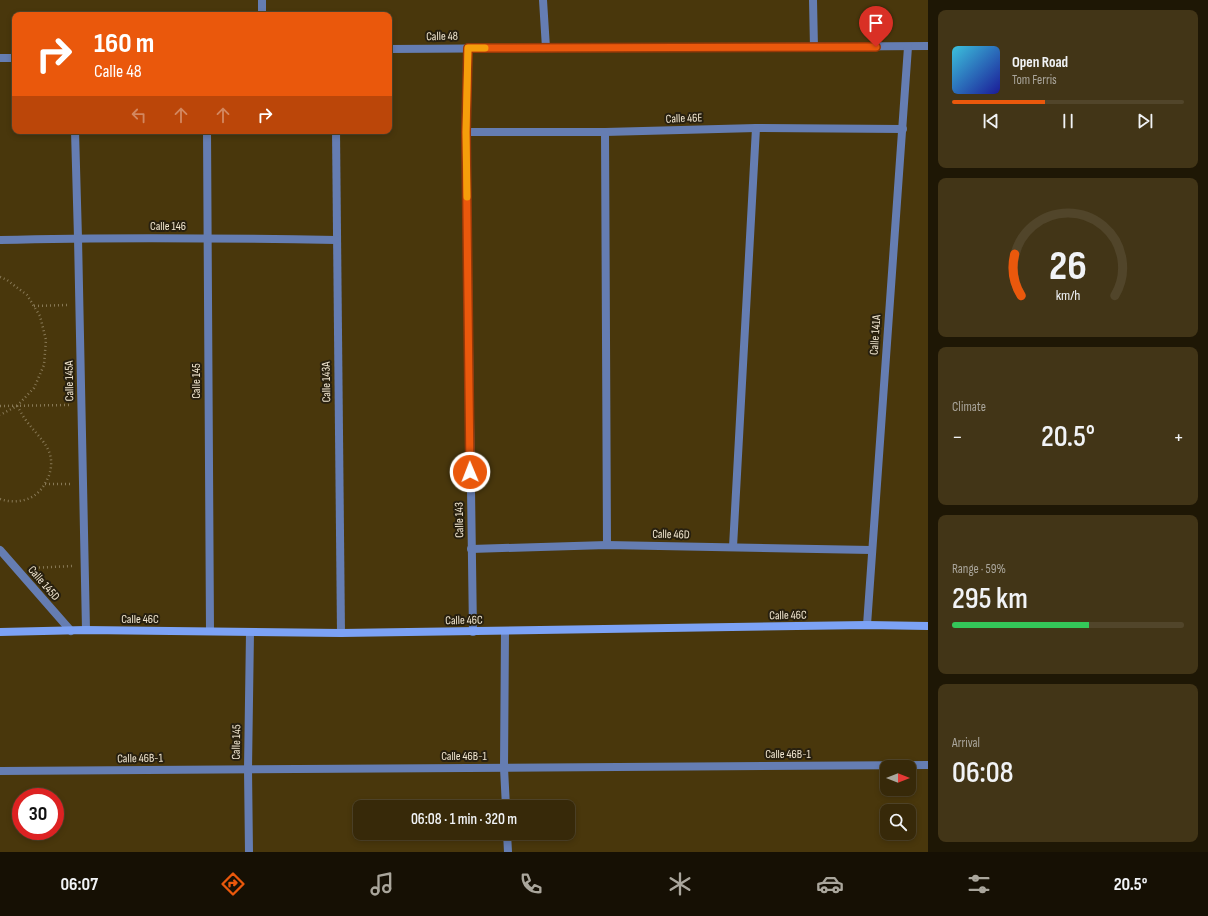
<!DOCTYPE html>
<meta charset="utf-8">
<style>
:root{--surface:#372909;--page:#423517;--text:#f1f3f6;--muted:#aaa69c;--line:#51452a;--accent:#ea580c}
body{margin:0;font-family:"Sofia Sans Condensed",sans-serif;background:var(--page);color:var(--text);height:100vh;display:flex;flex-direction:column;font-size:15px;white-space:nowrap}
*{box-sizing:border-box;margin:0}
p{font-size:13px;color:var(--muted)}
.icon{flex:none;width:22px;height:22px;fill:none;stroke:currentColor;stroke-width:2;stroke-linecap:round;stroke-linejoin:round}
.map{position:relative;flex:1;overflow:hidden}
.panel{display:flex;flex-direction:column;gap:10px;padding:10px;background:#1e1705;width:280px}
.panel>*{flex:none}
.hud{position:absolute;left:12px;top:12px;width:380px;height:122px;border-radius:8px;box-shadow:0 2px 6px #0003,0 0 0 1px var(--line);background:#ea580c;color:#fff;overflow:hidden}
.needle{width:26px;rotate:90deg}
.tools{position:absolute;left:880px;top:760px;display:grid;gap:8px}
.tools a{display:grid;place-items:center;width:36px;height:36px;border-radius:8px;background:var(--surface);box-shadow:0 2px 6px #0003,0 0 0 1px var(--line);font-size:20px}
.speed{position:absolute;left:12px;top:788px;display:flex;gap:8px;font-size:20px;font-weight:700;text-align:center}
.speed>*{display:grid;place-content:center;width:52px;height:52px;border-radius:50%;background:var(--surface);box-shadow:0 2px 6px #0003,0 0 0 1px var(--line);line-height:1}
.speed .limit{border:6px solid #d22;background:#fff;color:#111}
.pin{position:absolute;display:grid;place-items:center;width:34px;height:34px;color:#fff;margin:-41px -17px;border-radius:50% 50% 50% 0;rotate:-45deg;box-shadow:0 0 4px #0007}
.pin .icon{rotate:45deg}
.me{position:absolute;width:44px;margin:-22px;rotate:359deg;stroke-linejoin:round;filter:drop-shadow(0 0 3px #0008)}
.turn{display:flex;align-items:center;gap:14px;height:84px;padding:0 16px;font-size:18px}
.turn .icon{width:52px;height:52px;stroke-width:2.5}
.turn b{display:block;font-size:28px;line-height:34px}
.lanes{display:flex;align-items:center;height:38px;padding:0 16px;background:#0003;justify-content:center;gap:20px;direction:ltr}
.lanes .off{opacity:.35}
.big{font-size:30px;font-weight:600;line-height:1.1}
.panel .card{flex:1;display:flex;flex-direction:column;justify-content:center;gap:6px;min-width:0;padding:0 14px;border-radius:8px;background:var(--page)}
.panel .dial{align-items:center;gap:0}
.dial svg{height:104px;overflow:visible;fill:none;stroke:var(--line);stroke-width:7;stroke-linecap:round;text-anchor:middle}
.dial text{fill:var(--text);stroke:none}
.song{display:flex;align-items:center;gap:12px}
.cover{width:48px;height:48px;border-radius:6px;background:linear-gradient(135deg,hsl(190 70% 55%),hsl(240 70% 35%))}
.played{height:4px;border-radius:2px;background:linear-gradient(90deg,var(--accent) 40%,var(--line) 40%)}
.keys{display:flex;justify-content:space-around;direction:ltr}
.heat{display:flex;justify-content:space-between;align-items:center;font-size:22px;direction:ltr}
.charge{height:6px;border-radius:3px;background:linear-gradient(90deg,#34c759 59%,var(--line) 0)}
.trip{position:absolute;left:353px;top:800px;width:222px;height:40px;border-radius:8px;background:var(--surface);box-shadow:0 2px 6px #0003,0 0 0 1px var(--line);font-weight:600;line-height:40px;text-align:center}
.menu{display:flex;height:64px;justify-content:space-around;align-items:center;background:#161004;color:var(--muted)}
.menu .icon{width:28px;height:28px}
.menu .selected{color:var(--accent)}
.menu b{font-size:18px;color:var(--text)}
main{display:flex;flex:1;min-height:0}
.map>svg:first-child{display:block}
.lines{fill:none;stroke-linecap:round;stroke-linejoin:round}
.path{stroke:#887956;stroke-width:2.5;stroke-dasharray:1 3;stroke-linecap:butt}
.street{stroke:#657db2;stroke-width:8}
.secondary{stroke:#7ca2f5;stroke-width:8}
.route-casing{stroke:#983908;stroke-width:10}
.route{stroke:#ea580c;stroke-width:7}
.slow{stroke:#f59e0b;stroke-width:7}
.labels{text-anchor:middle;stroke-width:4;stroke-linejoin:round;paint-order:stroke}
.street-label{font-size:12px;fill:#f2e7d1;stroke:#28200f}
</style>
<main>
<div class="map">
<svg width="928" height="852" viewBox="0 0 928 852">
<rect width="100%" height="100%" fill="#49370c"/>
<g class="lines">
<g class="path">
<polyline points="0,277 7,280 27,295 40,316 46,340 44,365 34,388 17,406 0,415"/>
<polyline points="34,306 67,305"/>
<polyline points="0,406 69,405"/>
<polyline points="45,484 71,484"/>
<path d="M0,499C11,503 25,502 35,495C41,491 45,484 48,478C59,450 39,439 25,419C22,415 20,410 17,406"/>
<polyline points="31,568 72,566"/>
</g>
<g class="street">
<polyline points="262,0 262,15"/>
<polyline points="543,0 546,48"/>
<polyline points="813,0 814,48"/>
<polyline points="468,48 466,132 473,632"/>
<polyline points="389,49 928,46"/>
<polyline points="0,58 15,58"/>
<polyline points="75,131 78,238 86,630"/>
<polyline points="207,131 210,631"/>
<polyline points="336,131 341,633"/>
<polyline points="466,132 605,132 756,128 903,129"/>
<polyline points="605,132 607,545"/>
<path d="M0,240C112,237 224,238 336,240"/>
<polyline points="733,547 756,128"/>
<polyline points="471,549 607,545 871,550"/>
<polyline points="0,550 71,631"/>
<polyline points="867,625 908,47"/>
<polyline points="505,631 504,768 506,807"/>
<polyline points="0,771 928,765"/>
<polyline points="507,833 508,852"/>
<polyline points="249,852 248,769 250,632"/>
</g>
<polyline class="secondary" points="0,632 86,630 341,633 867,625 928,626"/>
</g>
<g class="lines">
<g class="route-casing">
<polyline id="route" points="470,472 466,132 468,48 876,47"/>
</g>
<use href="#route" class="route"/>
<polyline class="slow" points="467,197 466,132 468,48 485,48"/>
</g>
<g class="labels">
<g class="street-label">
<text transform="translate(442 36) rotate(-1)" y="4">Calle 48</text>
<text transform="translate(684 118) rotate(-2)" y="4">Calle 46E</text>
<text x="168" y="230">Calle 146</text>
<text transform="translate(875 335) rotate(-86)" y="4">Calle 141A</text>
<text transform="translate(69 381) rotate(-91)" y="4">Calle 145A</text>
<text transform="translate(196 381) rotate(-90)" y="4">Calle 145</text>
<text transform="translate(326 382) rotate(-91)" y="4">Calle 143A</text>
<text transform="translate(459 520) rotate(-91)" y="4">Calle 143</text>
<text transform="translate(671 534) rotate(1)" y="4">Calle 46D</text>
<text transform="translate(44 583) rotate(49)" y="4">Calle 145D</text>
<text transform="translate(788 615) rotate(-1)" y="4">Calle 46C</text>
<text x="140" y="623">Calle 46C</text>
<text transform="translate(464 620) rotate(-1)" y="4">Calle 46C</text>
<text transform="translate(236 742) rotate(-89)" y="4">Calle 145</text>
<text x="788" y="758">Calle 46B-1</text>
<text x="464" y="760">Calle 46B-1</text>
<text transform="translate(140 758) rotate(-1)" y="4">Calle 46B-1</text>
</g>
</g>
</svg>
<div class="tools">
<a><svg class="needle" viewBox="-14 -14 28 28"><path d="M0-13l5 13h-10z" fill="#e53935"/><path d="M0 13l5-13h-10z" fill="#aaa69c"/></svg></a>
<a><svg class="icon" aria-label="search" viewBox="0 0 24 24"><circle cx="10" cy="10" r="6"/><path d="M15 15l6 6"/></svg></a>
</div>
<div class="speed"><div class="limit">30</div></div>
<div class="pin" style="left:876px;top:47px;background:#d93025"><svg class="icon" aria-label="arrive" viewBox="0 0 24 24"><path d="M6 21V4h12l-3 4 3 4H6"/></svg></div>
<svg class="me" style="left:470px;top:472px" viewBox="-20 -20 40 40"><circle r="17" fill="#ea580c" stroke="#fff" stroke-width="3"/><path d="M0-11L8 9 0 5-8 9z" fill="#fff"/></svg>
<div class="trip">06:08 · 1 min · 320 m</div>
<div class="hud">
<div class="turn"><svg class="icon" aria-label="right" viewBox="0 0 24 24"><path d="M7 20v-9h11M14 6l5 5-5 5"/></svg><div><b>160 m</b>Calle 48</div></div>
<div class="lanes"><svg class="icon off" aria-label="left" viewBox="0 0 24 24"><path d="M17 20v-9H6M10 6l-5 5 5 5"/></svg><svg class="icon off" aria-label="ahead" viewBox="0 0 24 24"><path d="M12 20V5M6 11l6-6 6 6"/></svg><svg class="icon off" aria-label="ahead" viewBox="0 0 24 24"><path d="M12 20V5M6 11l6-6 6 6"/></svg><svg class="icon" aria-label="right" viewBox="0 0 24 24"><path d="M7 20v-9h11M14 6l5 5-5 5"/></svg></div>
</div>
</div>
<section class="panel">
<div class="card">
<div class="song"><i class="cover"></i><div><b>Open Road</b><p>Tom Ferris</p></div></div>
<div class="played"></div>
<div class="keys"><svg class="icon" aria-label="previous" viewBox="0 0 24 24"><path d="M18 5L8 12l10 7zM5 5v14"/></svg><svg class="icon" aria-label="pause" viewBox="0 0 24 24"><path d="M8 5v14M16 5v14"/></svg><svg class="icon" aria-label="next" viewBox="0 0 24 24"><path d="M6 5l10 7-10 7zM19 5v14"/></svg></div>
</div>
<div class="card dial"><svg viewBox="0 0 100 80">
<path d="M14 69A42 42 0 1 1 86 69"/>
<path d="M14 69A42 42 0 0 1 9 37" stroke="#ea580c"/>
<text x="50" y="56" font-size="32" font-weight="700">26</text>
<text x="50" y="72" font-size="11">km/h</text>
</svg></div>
<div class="card"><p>Climate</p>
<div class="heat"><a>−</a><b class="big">20.5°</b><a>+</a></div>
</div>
<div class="card"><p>Range · 59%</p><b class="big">295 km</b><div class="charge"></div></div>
<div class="card"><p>Arrival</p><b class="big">06:08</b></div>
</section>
</main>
<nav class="menu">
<b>06:07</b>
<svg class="icon selected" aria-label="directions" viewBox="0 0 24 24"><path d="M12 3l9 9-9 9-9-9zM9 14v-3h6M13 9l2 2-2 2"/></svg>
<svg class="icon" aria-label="music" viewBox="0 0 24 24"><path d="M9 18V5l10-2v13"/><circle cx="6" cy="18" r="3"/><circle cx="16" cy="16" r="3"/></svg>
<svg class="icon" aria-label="phone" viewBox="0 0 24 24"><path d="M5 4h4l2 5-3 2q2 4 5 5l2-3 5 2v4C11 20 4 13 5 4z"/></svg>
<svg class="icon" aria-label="climate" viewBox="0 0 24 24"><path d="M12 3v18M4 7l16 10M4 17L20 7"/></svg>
<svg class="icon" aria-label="car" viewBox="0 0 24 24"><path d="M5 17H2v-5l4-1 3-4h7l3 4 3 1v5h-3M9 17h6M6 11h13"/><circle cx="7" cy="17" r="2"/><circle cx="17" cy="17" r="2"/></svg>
<svg class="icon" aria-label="filters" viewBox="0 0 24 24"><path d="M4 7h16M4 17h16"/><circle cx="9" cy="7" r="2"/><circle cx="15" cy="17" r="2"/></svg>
<b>20.5°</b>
</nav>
